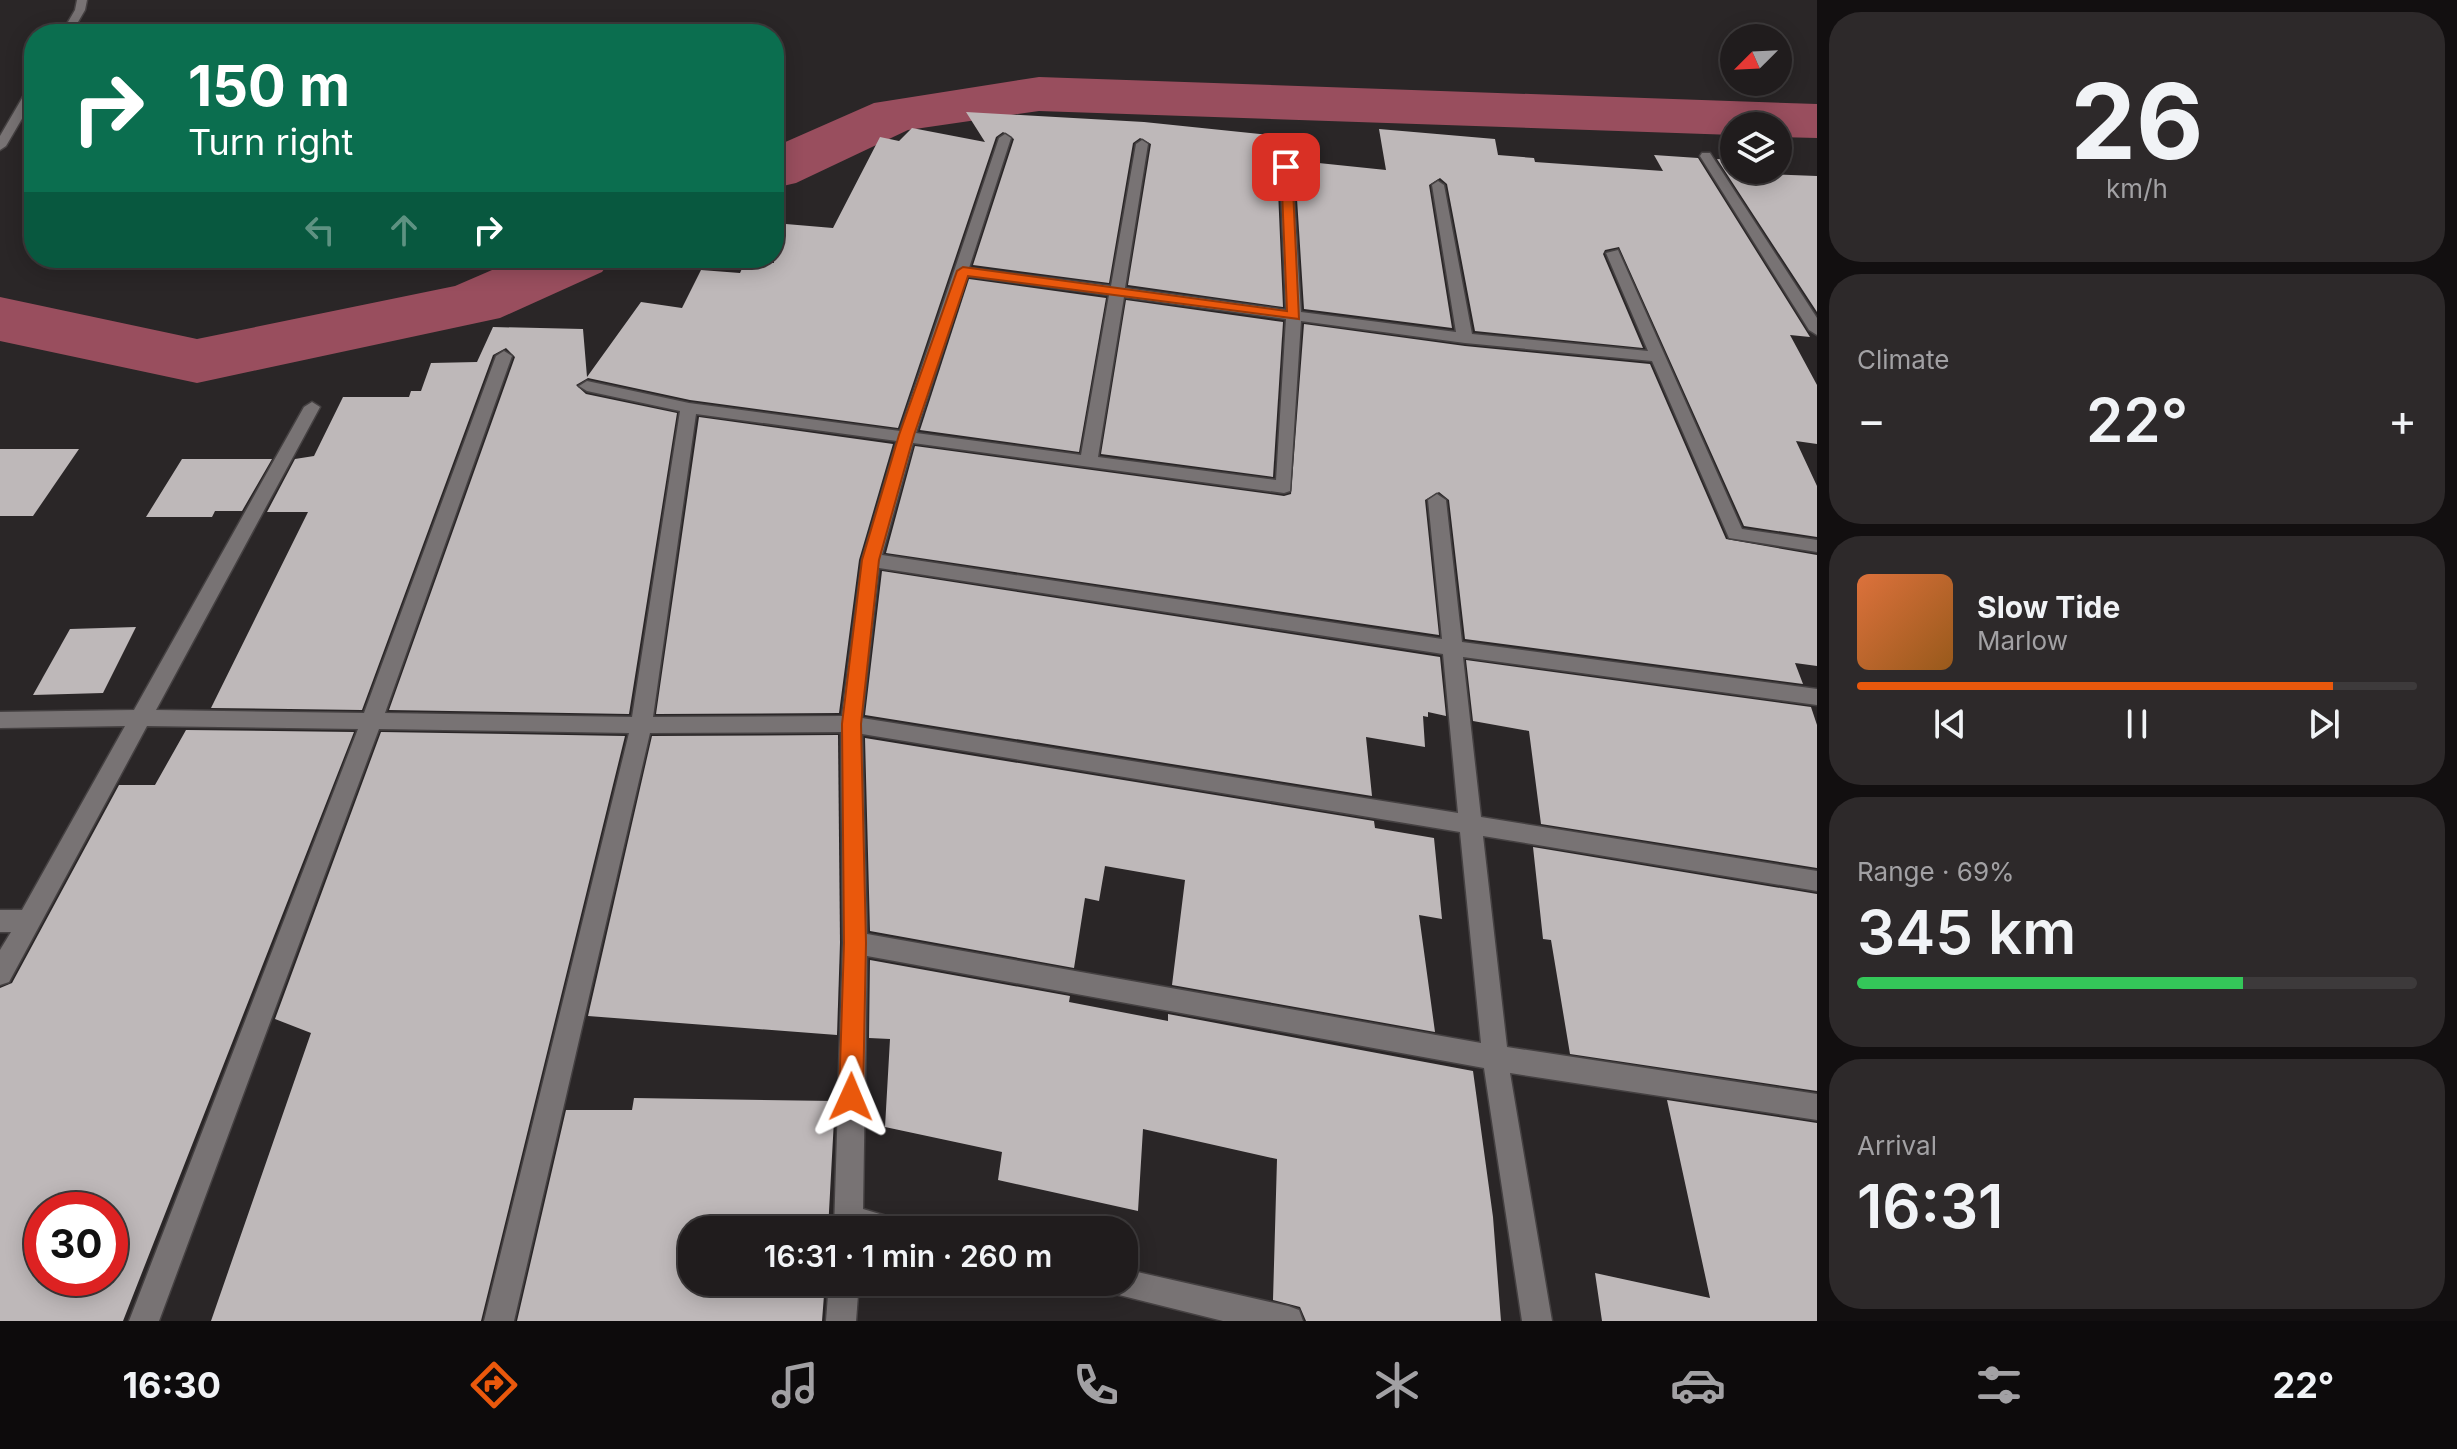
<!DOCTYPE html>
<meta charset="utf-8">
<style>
:root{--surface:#201c1d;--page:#2d292a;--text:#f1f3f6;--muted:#a2a1a4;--line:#3d3a3b;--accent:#ea580c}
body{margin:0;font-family:Inter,sans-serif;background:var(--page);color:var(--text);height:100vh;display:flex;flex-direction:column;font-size:30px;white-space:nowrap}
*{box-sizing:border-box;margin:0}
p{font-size:26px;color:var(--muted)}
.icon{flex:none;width:44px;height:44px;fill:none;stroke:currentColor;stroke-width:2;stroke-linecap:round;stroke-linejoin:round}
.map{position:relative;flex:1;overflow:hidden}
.panel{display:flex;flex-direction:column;gap:12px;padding:12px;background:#120f10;width:640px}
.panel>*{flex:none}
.top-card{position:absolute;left:24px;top:24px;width:760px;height:244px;border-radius:32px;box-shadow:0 4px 20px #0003,0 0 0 2px var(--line);background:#0b6e4f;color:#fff;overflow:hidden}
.needle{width:52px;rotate:246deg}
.controls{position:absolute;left:1720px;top:24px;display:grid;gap:16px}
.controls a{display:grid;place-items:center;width:72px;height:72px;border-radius:50%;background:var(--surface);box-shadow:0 4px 20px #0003,0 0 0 2px var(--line);font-size:40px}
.speed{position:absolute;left:24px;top:1192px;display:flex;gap:16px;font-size:40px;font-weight:700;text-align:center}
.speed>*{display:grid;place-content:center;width:104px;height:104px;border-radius:50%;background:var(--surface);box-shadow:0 4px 20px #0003,0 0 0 2px var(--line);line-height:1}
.speed .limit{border:12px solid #d22;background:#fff;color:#111}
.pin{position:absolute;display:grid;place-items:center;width:68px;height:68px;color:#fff;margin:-34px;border-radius:16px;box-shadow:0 4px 12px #0006}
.me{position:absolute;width:88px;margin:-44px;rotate:1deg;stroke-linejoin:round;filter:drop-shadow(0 0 6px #0008)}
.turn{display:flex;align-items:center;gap:28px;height:168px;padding:0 32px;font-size:36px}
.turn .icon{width:104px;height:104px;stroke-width:2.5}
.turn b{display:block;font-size:56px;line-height:68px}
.lanes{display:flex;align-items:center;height:76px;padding:0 32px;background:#0003;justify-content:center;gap:40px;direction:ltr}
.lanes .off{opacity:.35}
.big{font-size:60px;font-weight:600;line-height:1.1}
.panel .card{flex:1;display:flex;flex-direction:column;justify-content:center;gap:12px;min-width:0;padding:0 28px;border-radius:32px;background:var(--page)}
.panel .dial{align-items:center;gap:0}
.dial b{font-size:104px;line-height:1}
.song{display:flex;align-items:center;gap:24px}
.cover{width:96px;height:96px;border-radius:12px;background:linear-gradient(135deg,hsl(20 70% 55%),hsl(30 70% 35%))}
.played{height:8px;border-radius:4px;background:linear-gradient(90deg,var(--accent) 85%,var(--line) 85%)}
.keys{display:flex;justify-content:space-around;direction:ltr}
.heat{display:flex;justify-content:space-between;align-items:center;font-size:44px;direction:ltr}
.charge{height:12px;border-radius:6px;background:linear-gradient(90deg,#34c759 69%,var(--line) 0)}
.trip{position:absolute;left:678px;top:1216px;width:460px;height:80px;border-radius:32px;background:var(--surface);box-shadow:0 4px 20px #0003,0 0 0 2px var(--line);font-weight:600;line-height:80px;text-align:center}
.menu{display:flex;height:128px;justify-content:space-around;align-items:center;background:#0d0b0c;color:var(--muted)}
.menu .icon{width:56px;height:56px}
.menu .current{color:var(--accent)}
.menu b{font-size:36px;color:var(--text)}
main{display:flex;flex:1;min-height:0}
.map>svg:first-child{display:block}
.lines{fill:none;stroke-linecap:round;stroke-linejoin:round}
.river{fill:#994e5e;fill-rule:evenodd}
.building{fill:#beb8b9;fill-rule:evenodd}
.minor-casing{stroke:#454142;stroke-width:3}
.minor{fill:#787374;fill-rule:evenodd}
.route{fill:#ea580c;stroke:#983908;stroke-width:2}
</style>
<main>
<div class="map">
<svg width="1817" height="1321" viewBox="0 0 1817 1321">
<rect width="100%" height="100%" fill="#2a2627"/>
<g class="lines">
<g class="river">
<polygon points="1039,77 1817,104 1817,138 1778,137 1778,126 1734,126 1734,135 1039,111 908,130 796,183 774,188 774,147 874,103"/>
<polygon points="520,258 612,258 602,272 500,318 197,383 0,341 0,297 197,339 455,286"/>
</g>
</g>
<g class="building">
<polygon points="966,112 1144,122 1280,136 1280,159 1386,170 1379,129 1495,139 1498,155 1534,158 1535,162 1663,171 1654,155 1698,158 1810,337 1790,335 1817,385 1817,444 1796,441 1817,486 1817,537 1744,526 1619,247 1605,250 1603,254 1643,348 1475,331 1447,184 1440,178 1429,185 1452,328 1304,309 1295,167 1284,160 1277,167 1283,307 1128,285 1151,144 1140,138 1133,143 1109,283 973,265 1014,139 1003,132 996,137 898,428 690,400 588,378 576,385 586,394 677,413 629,714 389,710 515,357 506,348 493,355 362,710 211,708 308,512 267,512 295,459 314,456 343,397 409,397 411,391 421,391 431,363 477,362 493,327 583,329 587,377 641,302 682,308 701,270 740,273 746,260 774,263 774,223 833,228 880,137 899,141 912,128 985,142"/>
<polygon points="1717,159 1734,160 1734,170 1766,170 1769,174 1817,176 1817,312"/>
<polygon points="969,279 1106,298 1079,452 920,430"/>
<polygon points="1126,300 1283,322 1273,477 1101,454"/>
<polygon points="1304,324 1465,346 1650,364 1726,539 1817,555 1817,666 1795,663 1803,684 1465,639 1449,500 1439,492 1425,500 1439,635 886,553 915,446 1284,496 1291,494"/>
<polygon points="699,417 893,444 859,560 839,713 656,714"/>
<polygon points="0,449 79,449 33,516 0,516"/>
<polygon points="182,459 272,459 242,511 215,511 212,517 146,517"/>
<polygon points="882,571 1440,657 1446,716 1428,712 1428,717 1423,716 1425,747 1366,737 1372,796 865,715"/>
<polygon points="136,627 103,693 33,695 70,629"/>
<polygon points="1466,660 1811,707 1817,725 1817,868 1541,824 1529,731 1473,721"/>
<path d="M186,730L354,732L123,1321H0V988L12,983L119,785H155ZM42,1210H110V1278H42Z"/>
<polygon points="381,732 625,736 481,1321 211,1321 311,1033 275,1019"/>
<polygon points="838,735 840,943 837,1035 588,1016 652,736"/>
<polygon points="865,738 1374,821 1375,828 1434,838 1442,919 1419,915 1435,1032 1172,985 1185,880 1105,866 1099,901 1085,898 1074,968 870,931"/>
<polygon points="1533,847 1817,894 1817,1091 1570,1054 1551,940 1543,939"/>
<polygon points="870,960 1070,996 1069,1002 1168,1021 1168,1014 1473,1071 1493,1217 1501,1321 1306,1321 1300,1307 1273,1300 1277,1159 1143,1129 1138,1211 998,1180 1002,1152 885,1127 890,1039 869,1038"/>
<polygon points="634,1098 835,1101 828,1230 692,1230 692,1282 825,1282 822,1321 517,1321 566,1110 632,1110"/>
<polygon points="1667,1100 1817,1123 1817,1321 1602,1321 1595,1273 1710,1298"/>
</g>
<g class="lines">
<g class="minor-casing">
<g id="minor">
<polygon points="77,0 87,0 85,10 71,34 61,34 75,10"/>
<polygon points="34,85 34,98 6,146 0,150 0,136 28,88"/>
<path d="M1005,134L1011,138L969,268L1111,286L1136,144L1142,140L1148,144L1125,288L1286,310L1280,167L1286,163L1292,167L1301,312L1456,332L1432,185L1438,181L1444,185L1472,334L1648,351L1606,253L1618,250L1742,529L1817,540V552L1729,538L1652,361L1465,343L1301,321L1290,491L1284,493L913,443L882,555L1442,639L1428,500L1437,494L1446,500L1462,642L1817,689V705L1463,657L1481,817L1817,871V891L1483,836L1507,1047L1817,1094V1120L1510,1073L1552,1321H1522L1484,1068L867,956L863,1209L900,1220L904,1230H834L843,943L841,732L650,733L514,1321H484L629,733L379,729L159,1321H129L358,729L147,726L9,982L0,985V950L11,932H0V910H22L125,726L0,728V712L134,710L304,407L312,402L320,407L156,710L364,713L496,356L504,351L512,356L385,713L632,717L680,411L587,391L579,386L587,381L689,403L900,431L999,138ZM967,276L1109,295L1081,455L916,433ZM1124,297L1286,319L1276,480L1098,457ZM696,414L897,441L862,560L842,716L653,717ZM879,568L1443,654L1458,813L862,718ZM862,734L1460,832L1481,1043L867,934Z"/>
<polygon points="1702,153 1710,153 1817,318 1817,335 1809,330 1700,156"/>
<polygon points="1124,1269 1288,1306 1299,1310 1303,1321 1223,1321 1107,1292 1102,1282 1124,1282"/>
<polygon points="829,1282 859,1282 856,1321 826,1321"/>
</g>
</g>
<use href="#minor" class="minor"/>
</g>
<polygon class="route" points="1286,163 1292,167 1299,319 968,276 914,435 879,560 861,724 866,943 863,1097 860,1106 851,1109 843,1106 839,1097 844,943 842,724 862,560 899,435 957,271 963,267 1287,311 1281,167"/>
</svg>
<div class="controls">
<a><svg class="needle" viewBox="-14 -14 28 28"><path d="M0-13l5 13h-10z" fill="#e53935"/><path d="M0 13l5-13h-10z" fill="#a2a1a4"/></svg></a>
<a><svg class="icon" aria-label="layers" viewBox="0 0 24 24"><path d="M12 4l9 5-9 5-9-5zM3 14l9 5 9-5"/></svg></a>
</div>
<div class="speed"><div class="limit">30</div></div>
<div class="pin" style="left:1286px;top:167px;background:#d93025"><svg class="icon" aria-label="arrive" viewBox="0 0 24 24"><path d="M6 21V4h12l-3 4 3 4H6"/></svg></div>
<svg class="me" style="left:851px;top:1097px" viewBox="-20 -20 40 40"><path d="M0-17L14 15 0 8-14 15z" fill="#ea580c" stroke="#fff" stroke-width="4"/></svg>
<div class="trip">16:31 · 1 min · 260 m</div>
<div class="top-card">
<div class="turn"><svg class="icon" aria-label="right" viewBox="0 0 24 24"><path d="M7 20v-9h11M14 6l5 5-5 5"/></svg><div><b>150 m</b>Turn right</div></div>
<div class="lanes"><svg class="icon off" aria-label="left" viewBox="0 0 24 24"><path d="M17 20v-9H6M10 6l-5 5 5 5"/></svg><svg class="icon off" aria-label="ahead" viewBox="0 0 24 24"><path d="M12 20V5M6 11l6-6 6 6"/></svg><svg class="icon" aria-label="right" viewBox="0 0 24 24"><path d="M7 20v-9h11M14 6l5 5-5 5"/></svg></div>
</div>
</div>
<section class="panel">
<div class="card dial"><b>26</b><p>km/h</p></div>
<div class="card"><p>Climate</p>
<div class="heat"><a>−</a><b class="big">22°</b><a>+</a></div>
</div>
<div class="card">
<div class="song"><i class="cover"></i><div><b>Slow Tide</b><p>Marlow</p></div></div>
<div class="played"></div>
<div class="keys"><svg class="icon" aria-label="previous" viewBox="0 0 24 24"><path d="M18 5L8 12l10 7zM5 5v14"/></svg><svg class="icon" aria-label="pause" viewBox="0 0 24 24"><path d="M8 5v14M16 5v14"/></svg><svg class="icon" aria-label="next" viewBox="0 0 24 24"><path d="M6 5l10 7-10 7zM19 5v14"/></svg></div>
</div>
<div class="card"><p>Range · 69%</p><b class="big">345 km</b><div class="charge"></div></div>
<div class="card"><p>Arrival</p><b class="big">16:31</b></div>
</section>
</main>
<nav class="menu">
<b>16:30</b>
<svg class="icon current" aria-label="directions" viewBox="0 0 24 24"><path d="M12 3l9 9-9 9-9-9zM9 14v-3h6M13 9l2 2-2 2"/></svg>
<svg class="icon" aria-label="music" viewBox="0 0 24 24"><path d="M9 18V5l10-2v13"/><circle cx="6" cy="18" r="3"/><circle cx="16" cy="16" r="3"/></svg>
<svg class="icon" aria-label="phone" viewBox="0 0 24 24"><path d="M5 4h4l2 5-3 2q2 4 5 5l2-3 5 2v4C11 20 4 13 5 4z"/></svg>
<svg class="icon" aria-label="climate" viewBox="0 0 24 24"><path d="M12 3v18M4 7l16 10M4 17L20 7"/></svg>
<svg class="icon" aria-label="car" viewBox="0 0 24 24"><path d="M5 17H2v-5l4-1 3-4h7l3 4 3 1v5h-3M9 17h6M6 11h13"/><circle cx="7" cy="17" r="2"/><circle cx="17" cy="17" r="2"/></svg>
<svg class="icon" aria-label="filters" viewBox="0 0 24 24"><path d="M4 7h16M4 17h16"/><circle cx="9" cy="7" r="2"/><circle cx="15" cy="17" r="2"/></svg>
<b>22°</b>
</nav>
